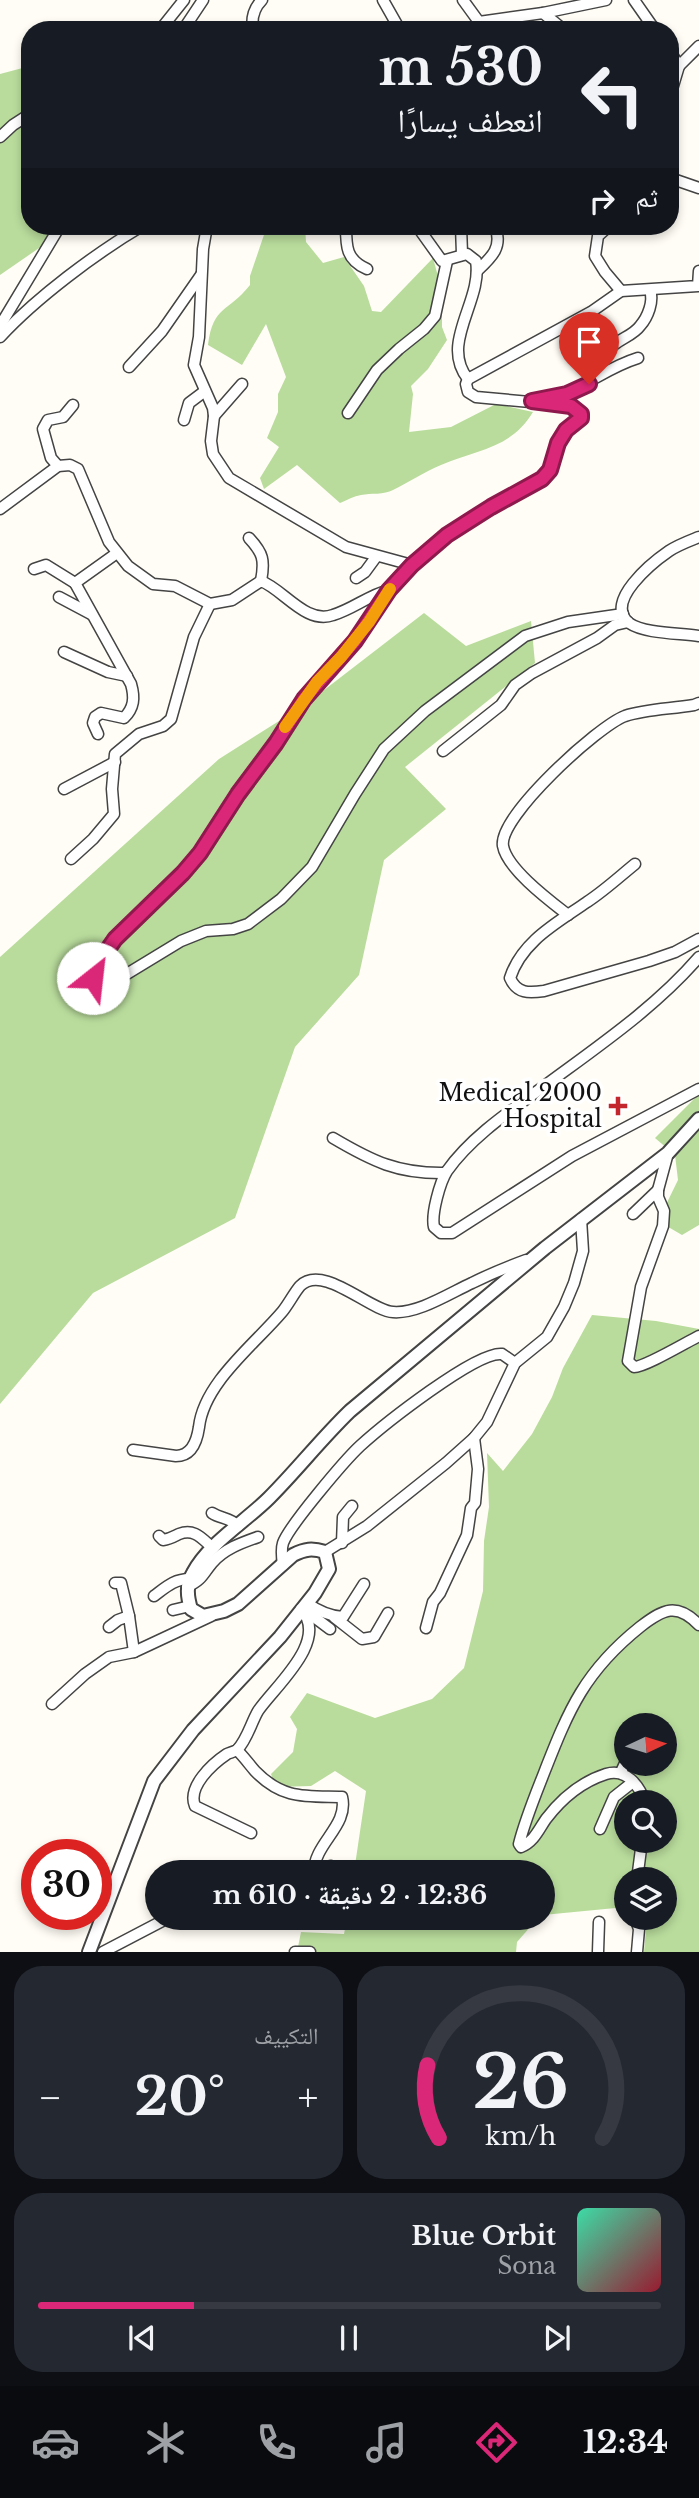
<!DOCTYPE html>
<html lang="ar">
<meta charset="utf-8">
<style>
:root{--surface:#171b24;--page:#242831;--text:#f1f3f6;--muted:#9ea1a6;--line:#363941;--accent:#db2777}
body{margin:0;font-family:"Libre Baskerville","Noto Naskh Arabic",serif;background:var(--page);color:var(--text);direction:rtl;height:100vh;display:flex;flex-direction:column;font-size:26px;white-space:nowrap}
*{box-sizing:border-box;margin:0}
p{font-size:23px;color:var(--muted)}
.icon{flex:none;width:38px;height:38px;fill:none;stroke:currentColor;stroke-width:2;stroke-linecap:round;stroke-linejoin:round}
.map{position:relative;height:1952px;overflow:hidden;direction:ltr}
.panel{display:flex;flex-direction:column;gap:14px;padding:14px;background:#0d0f14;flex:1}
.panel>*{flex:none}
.guide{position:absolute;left:21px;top:21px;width:658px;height:214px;border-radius:28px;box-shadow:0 4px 10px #0003;direction:rtl;background:#171b24;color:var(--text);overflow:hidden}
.needle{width:46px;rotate:86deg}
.controls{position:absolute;left:614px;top:1713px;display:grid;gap:14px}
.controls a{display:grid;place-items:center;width:63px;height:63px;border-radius:50%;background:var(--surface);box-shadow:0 4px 10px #0003;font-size:35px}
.speed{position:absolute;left:21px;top:1839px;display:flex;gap:14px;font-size:35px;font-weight:700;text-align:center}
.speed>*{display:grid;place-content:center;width:91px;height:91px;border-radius:50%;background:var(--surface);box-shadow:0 4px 10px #0003;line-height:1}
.speed .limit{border:10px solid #d22;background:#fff;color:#111}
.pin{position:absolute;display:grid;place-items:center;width:60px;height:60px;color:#fff;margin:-72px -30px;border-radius:50% 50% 50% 0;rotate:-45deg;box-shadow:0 0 7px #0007}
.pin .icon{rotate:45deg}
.me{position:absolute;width:77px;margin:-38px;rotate:29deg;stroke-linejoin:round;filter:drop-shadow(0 0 5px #0008)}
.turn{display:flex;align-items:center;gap:24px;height:147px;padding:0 21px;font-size:32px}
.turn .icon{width:91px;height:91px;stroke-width:2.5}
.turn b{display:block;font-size:49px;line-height:60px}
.then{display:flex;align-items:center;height:66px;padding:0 21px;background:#0003;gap:14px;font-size:26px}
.big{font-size:52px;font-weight:700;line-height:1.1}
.panel .card{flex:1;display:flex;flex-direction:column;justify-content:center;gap:10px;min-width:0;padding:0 24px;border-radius:28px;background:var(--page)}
.panel .dial{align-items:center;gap:0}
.dial svg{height:182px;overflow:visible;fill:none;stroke:var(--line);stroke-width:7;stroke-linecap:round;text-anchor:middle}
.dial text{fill:var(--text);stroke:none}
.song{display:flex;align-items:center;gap:21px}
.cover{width:84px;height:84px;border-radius:10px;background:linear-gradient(135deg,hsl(160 70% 55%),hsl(350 70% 35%))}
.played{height:7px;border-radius:4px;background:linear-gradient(90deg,var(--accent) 25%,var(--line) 25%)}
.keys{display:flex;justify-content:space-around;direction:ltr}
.heat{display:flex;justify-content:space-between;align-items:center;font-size:38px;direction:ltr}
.panel .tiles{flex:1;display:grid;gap:14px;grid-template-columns:1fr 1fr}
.card:last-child{grid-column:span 2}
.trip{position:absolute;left:145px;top:1860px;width:410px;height:70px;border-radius:35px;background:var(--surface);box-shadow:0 4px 10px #0003;font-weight:700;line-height:70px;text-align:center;direction:rtl}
.dock{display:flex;height:112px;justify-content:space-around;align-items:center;background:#090b0e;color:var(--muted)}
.dock .icon{width:49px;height:49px}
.dock .on{color:var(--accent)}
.dock b{font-size:32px;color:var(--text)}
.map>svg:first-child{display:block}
.forest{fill:#b9dc9c;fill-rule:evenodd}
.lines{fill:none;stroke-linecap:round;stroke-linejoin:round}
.minor-casing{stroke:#444;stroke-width:13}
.tertiary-casing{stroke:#444;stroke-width:16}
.minor{stroke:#fff;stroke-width:10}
.tertiary{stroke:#fff;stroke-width:12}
.route-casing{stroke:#8e194d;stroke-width:18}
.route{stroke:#db2777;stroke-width:12}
.slow{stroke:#f59e0b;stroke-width:12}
.poi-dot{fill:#c4262e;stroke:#fff;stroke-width:2.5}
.labels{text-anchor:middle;stroke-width:7;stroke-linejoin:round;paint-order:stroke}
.poi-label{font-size:23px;fill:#111;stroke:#fff;text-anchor:end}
</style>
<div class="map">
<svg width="699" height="1952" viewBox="0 0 699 1952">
<rect width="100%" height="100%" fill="#fffdf5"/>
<g class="forest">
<polygon points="30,66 30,226 71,226 0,275 0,74"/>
<path d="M267,226H305L306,242L323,263L344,257L364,286L372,311L381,312L433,258L442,291V327L447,340L428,369L411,386L413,394L409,432L451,427L496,404L533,412C511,449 477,449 441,465C424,472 409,482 393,490C384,495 371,493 361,495C354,496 347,500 340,503L297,465L264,489L260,478L279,447L267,438L278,412V394L286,377L266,324L242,365L208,345C213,305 228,313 250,285V276Z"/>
<polygon points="424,613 466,646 531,621 535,663 405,767 446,809 384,860 359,975 295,1047 235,1218 93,1293 0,1404 0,957 219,759 306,704"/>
<polygon points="699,1094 699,1225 682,1235 658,1221 678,1180 675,1155 655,1138"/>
<path d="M592,1315L656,1321L699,1329V1952H644L647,1918H665V1880H626V1907L543,1915L542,1872H354L366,1791L335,1771L311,1786L276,1787L271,1774L293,1752L297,1729L290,1717L307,1693L375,1718L432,1699L464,1668L483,1591L484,1541L489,1507L487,1453L503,1471L532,1434L552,1397L563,1368ZM626,1726H665V1764H626ZM626,1802H665V1841H626Z"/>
<polygon points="347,1918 538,1918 517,1942 516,1952 297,1952 301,1932 344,1934"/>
</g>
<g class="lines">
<g class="minor-casing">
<g id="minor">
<polyline points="383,0 400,30"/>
<polyline points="463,0 479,22 543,13 606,0"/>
<polyline points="634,0 655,30"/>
<polyline points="543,13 564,30"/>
<polyline points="160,30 184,0"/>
<polyline points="183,30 203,0"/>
<path d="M253,30C251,18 254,8 262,0"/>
<polyline points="670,51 679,66 670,96"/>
<polyline points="679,66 699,46"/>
<polyline points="0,137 13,125 30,114"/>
<polyline points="670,178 699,188"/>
<polyline points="207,226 203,249 199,337 194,365 213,408 214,416 211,441 213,454 229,478 346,547 412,565"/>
<path d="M346,226C346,246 346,260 367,269"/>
<path d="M417,226L442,261L467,254L476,261C483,301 439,343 468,379"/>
<polyline points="461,226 462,254"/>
<polyline points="609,226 598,236 595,256 605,272 621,291"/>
<path d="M477,271C492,257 503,247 495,226"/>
<polyline points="0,326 60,226"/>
<path d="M0,337C36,298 96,253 142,226"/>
<polyline points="129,367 162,331 201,275"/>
<path d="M589,384C595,372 600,360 608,350C618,339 633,336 640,326C648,317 654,301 650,290"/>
<path d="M543,399C582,392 602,369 638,358"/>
<polyline points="348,413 377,370 399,349 424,329 435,316 447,261"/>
<polyline points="214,416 242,384"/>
<polyline points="184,420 189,403 205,391"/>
<polyline points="58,466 51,458 43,429 48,420 63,417 73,405"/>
<path d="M0,509L58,466L70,465L78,469L109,542L128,566L153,584L175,586L210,604L232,600L261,581C283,589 306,625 333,615C353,609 369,595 389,590"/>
<path d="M699,537C689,541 678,545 669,551C653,562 603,602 629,623C645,634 680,633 699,636"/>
<path d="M249,538C263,553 265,560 261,581"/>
<polyline points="34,569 46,565 75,583"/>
<polyline points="356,578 365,572 376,557"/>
<polyline points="59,597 91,614"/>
<polyline points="623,614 568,622 525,636 425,711 384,749 355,794 312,867 281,899 248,924 233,929 206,931 181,941 107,986 101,986 94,981 93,971 127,926 156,900 200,853 304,699 355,641 389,590 412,565 447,535 491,507 542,479 550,470 558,443 566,430 581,418 577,410 563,405 476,397 468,392 466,384 468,379 591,312 621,291 698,286 699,271"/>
<polyline points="64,652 108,672 127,676"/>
<path d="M98,734L93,723L95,717L101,713L124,718C134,708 135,698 131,684L75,583L117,553"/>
<polyline points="443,751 501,705 515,685 532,673 597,638 615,625 628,622"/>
<polyline points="64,789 115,762"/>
<polyline points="71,859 93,839 114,814 112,789 115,754 139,734 163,726 171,719 194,637 210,604"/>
<path d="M635,864C619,877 604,891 587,902C557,923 522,941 510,978C517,994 529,993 544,991L649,961L675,952L699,939"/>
<path d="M568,915C550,901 507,869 503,846C498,817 598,726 625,716C646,709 671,709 694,705L699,703"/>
<path d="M699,957C655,1008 597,1047 543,1087C510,1111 471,1137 447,1171C440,1182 431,1214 434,1227L441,1233H452L572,1156L699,1089"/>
<path d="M333,1138C372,1161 398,1174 445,1173"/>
<path d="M668,1153L658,1190V1197L664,1211L663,1226L641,1287L628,1361L634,1367C645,1367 685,1343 699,1336"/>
<polyline points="633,1214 658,1190"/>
<path d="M133,1450L176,1456C192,1456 197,1441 199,1427C204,1383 254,1345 282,1312C288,1305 294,1293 300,1286C323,1263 370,1311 393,1312C418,1314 450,1293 472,1283C490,1274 507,1267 526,1260"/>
<path d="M212,1513C221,1519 230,1517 238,1526"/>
<path d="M159,1536L163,1540C170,1539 173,1537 179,1534C195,1528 202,1539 213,1548"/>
<polyline points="342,1543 343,1517 352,1506"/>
<polyline points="325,1552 367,1526 446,1463 474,1438 487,1422 515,1363 547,1337 564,1307 574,1283 583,1251 581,1219"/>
<path d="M283,1565C282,1558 281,1549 283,1543C289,1526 345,1460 360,1446C382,1426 476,1351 502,1354L515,1363"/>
<polyline points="115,1583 121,1583 129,1616"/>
<path d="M187,1587C203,1579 202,1575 212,1563C224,1549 241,1543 258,1537"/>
<path d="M154,1596C166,1587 174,1579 190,1579"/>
<path d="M307,1603C318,1611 329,1616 343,1617L364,1584"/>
<polyline points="173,1610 190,1606"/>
<polyline points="306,1614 314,1617 330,1629"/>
<polyline points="334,1617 362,1639 374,1637 388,1613"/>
<polyline points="109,1627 118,1620 129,1616 134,1652"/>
<polyline points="426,1628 433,1602 440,1593 467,1535 471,1508 475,1503 478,1469 474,1438"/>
<polyline points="52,1704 85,1674 109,1657 134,1652 211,1616"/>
<path d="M237,1750C244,1757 249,1764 255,1771C283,1800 306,1796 342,1797C349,1826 314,1843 314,1872"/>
<polyline points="621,1772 626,1761"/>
<path d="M645,1802C639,1785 626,1768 606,1774C581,1782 562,1798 546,1819C539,1829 534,1842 521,1847L519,1844C525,1820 535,1796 544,1773C569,1709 585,1671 640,1627C663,1609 677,1602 699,1625"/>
<polyline points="600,1829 614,1797 633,1782"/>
<path d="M251,1833L195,1806C187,1787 212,1764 227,1754C229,1753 236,1751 237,1750C247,1740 251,1723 258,1711C274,1687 330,1641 301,1609"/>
<polyline points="314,1872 331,1866"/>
<polyline points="637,1880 642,1841"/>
<polyline points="635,1918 639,1929 637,1952"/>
<polyline points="103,1952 168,1918"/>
<polyline points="295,1952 310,1952"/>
<polyline points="598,1952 599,1922"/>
</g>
</g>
<g class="tertiary-casing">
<path id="tertiary" d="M89,1952L154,1781L193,1730L280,1637L315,1593L329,1569L325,1552C312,1548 305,1549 293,1555L238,1604L224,1611L203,1616L191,1609C187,1596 186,1585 193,1573C208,1544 246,1521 269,1498C297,1470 321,1439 350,1411L545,1248L668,1153L699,1119"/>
</g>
<use href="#minor" class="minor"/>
<use href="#tertiary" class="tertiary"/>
</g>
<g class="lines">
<g class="route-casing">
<polyline id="route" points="93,978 93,971 115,939 183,873 200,853 238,794 276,743 304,699 355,641 389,590 412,565 447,535 491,507 542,479 550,470 558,443 566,430 581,418 581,414 571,406 532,401 567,394 589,384"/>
</g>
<use href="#route" class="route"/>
<polyline class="slow" points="285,727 317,682 341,657 369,622 390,589"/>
</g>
<path class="poi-dot" d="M614.5 1095.5h7v7h7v7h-7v7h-7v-7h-7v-7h7z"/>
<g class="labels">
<g class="poi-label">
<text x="602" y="1101">Medical 2000<tspan x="602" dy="26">Hospital</tspan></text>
</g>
</g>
</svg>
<div class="controls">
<a><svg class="needle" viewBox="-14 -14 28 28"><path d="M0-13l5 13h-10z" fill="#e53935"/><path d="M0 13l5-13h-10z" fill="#9ea1a6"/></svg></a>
<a><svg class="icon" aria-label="search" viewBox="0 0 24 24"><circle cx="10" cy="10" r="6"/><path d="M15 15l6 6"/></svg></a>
<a><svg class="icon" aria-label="layers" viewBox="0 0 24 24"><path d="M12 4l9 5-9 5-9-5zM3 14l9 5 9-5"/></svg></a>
</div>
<div class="speed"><div class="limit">30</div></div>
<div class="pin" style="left:589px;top:384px;background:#d93025"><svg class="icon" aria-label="arrive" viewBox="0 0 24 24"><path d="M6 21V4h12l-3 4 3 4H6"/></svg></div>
<svg class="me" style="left:93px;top:978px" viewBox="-20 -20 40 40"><circle r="19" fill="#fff"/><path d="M0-13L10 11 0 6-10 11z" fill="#db2777"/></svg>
<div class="trip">12:36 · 2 دقيقة · 610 m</div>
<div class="guide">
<div class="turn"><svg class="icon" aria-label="left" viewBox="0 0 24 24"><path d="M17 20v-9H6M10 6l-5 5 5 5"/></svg><div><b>530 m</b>انعطف يسارًا</div></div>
<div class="then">ثم<svg class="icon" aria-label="right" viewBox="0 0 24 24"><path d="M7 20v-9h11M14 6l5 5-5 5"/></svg></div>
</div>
</div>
<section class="panel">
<div class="tiles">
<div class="card dial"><svg viewBox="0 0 100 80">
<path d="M14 69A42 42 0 1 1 86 69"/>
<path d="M14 69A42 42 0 0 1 9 37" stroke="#db2777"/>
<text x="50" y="56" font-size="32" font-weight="700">26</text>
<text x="50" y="72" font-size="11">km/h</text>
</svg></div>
<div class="card"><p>التكييف</p>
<div class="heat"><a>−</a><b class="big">20°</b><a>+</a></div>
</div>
<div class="card">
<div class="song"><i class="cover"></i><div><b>Blue Orbit</b><p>Sona</p></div></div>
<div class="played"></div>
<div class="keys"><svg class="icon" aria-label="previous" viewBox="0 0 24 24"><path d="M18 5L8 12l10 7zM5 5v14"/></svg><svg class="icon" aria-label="pause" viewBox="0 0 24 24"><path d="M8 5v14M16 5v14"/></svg><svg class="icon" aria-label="next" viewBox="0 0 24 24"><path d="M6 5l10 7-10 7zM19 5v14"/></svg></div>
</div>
</div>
</section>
<nav class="dock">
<b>12:34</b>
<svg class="icon on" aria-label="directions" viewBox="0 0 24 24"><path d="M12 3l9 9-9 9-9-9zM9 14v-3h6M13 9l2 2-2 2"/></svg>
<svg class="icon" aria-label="music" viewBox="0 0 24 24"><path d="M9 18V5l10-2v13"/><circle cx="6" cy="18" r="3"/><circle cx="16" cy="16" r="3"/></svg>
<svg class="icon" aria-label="phone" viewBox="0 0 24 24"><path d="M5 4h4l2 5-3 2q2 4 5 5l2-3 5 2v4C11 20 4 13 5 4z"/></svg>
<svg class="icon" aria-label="climate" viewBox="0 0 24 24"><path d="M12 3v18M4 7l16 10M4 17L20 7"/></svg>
<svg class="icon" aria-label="car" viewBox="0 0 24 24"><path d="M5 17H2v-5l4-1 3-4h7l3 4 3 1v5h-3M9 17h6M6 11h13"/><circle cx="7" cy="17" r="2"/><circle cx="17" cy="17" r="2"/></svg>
</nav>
